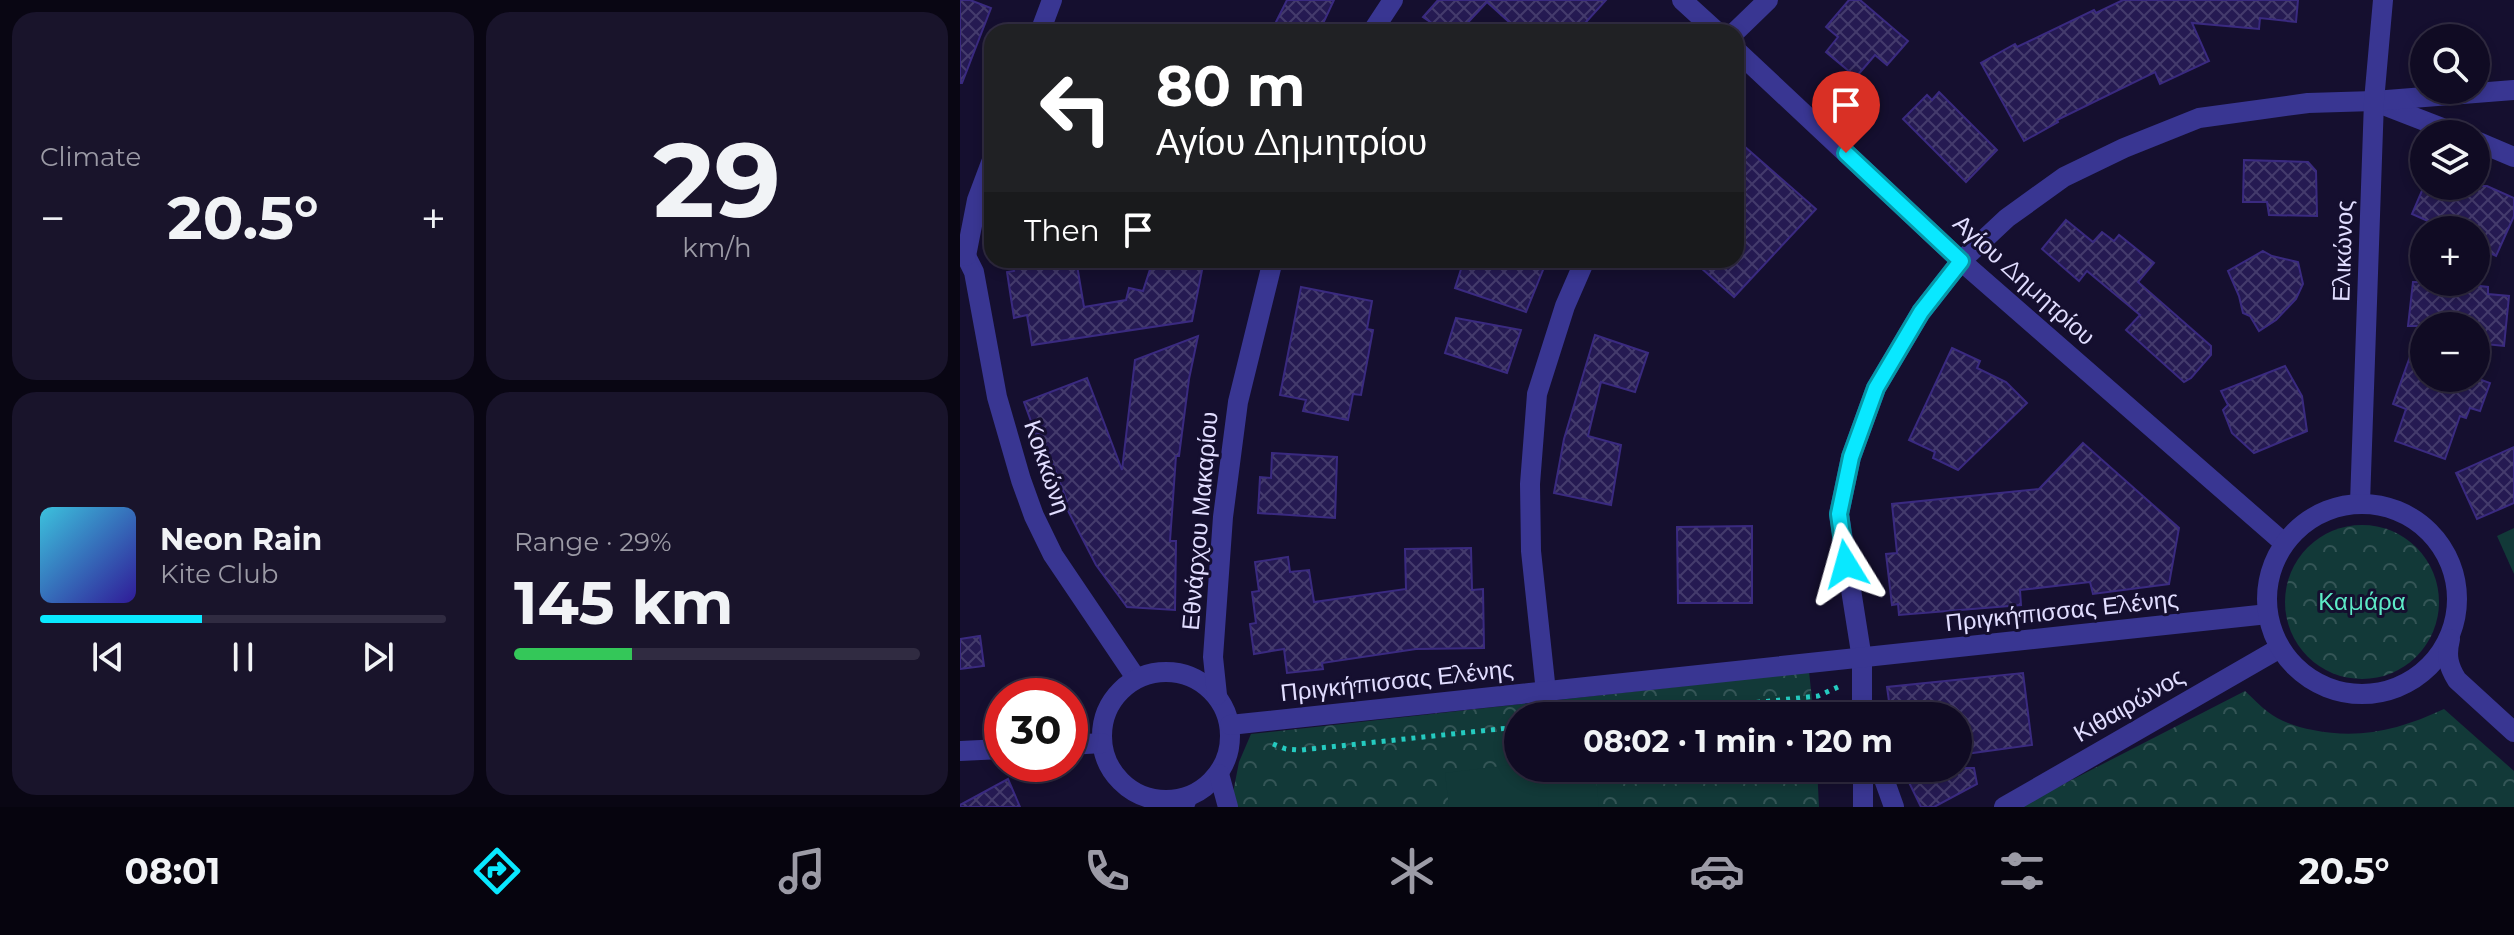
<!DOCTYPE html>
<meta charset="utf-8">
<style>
:root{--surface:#100b23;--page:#19142b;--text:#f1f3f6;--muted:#9c9ba6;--line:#302b41;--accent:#09e8ff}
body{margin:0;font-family:Montserrat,sans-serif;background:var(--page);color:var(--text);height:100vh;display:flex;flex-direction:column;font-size:30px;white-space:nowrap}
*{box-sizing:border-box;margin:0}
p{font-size:26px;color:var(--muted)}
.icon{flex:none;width:44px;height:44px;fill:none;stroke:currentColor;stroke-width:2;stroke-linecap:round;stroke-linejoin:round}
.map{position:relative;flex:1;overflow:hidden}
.side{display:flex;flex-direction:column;gap:12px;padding:12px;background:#090613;width:960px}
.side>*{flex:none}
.hud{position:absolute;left:24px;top:24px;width:760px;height:244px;border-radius:24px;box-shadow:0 4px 12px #0003,0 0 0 2px var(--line);background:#202124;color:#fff;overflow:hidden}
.tools{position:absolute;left:1450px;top:24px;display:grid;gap:16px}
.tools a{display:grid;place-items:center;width:80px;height:80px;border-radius:50%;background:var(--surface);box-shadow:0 4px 12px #0003,0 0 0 2px var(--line);font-size:40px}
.speed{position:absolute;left:24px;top:678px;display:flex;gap:16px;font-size:40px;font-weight:700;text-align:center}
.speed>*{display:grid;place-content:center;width:104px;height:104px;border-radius:50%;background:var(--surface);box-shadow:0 4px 12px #0003,0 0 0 2px var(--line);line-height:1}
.speed .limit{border:12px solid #d22;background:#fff;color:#111}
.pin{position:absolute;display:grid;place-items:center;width:68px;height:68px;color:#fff;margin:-82px -34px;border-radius:50% 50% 50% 0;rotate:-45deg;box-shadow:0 0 8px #0007}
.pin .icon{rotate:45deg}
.me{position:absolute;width:88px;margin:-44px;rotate:352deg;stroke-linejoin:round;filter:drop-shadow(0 0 6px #0008)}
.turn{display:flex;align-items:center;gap:28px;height:168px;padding:0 40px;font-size:36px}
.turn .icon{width:104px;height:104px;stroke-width:2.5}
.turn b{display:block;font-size:56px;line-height:68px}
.then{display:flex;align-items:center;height:76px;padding:0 40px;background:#0003;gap:16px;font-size:30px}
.big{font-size:60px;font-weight:700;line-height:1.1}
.side .tile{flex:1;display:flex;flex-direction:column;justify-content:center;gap:12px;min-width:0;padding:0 28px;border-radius:24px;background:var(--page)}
.side .dial{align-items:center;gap:0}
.dial b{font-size:104px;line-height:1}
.song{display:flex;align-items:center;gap:24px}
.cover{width:96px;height:96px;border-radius:12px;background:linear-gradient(135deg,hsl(190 70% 55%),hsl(250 70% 35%))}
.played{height:8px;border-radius:4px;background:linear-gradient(90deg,var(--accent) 40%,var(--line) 40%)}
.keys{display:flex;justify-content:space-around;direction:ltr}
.heat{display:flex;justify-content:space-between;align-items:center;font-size:44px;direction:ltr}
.charge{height:12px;border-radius:6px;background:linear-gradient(90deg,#34c759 29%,var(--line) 0)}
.side .tiles{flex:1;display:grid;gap:12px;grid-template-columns:repeat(2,1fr)}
.trip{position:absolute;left:544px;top:702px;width:468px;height:80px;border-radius:40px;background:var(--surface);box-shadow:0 4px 12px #0003,0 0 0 2px var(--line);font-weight:700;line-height:80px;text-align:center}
.menu{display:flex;height:128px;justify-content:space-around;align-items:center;background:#06040e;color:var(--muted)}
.menu .icon{width:56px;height:56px}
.menu .current{color:var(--accent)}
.menu b{font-size:36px;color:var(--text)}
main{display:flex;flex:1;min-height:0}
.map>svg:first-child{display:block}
.park{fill:url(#park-crowns)}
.garden{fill:#123938}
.building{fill:url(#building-cross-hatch);stroke:#3a2a80;stroke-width:2}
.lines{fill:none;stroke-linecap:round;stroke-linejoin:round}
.path{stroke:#25cbc0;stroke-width:5;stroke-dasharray:4 6;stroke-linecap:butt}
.service{stroke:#393692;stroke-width:14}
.minor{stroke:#393692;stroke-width:20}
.tertiary{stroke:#393692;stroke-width:20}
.route-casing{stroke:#0697a6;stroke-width:20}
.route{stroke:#09e8ff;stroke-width:14}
.labels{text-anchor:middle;stroke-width:6;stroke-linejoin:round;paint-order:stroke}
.street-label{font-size:24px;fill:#e1ddff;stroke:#150f2f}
.park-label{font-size:24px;fill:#5debc7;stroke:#150f2f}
</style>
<main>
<section class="side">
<div class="tiles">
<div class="tile"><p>Climate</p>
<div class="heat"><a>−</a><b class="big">20.5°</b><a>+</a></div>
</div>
<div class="tile dial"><b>29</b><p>km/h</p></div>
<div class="tile">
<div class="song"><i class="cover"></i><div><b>Neon Rain</b><p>Kite Club</p></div></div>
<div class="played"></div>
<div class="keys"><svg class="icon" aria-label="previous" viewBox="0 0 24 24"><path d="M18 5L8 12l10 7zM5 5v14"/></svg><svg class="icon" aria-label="pause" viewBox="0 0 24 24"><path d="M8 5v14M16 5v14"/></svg><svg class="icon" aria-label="next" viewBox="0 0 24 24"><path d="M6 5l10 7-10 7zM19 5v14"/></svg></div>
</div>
<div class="tile"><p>Range · 29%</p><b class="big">145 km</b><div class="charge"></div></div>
</div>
</section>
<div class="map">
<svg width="1554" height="807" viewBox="0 0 1554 807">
<defs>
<pattern id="park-crowns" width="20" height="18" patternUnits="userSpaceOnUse" patternTransform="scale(2)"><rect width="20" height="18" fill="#123938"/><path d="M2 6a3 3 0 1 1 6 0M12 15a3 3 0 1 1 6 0" fill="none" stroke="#345556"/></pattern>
<pattern id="building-cross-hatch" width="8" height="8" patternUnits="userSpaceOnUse" patternTransform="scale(2)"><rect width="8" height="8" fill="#251a52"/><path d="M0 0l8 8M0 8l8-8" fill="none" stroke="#443b6c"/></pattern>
</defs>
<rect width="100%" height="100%" fill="#150f2f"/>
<g class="park">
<circle cx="1402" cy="602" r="77"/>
<polygon points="849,672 854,716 558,716 558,768 857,768 859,807 273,807 271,803 279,762 291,734"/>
<path d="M1285,691C1293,698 1300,706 1308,712C1321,722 1338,727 1353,730C1401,740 1441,729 1484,709L1554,771V807H1059Z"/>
</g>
<g class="garden">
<polygon points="1554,528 1554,574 1537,536"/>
<polygon points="558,764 558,768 635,768 639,807 489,807 485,773"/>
</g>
<g class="building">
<polygon points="0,0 10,0 31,8 2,83 0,83"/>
<polygon points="327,0 374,0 359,32 311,32"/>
<polygon points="478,0 646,0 617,32 560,32 527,2 499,32 485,32 463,17"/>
<polygon points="889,0 900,0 948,41 927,65 915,55 896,77 866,52 878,37 866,27"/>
<polygon points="1163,0 1338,0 1336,22 1300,18 1299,29 1232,23 1249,61 1200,84 1195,72 1097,120 1098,122 1064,141 1021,63 1055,44 1057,47 1134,10 1136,13"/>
<polygon points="979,92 1037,150 1006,182 943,119 967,95 972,100"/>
<polygon points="776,139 856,209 774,297 732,260 776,260"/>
<polygon points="1284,160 1348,162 1356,171 1357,216 1309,215 1307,202 1283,202"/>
<polygon points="1464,186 1527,186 1554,198 1554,216 1536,256 1516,246 1516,230 1464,230 1468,221 1452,214"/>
<polygon points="1106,220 1133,242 1142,232 1154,241 1159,235 1194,263 1178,282 1251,346 1251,355 1231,378 1224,382 1166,330 1180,315 1127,271 1119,281 1082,249"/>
<polygon points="1303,251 1312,256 1338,262 1343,284 1336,299 1316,320 1299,331 1290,316 1283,313 1279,296 1268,271"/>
<polygon points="52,260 100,260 101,267 117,265 124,307 166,300 169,288 183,291 193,260 244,260 232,321 72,345 67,315 54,318 47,272 54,271"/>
<polygon points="504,260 587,260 566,312 495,288"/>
<polygon points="1453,282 1486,282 1528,287 1528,294 1549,296 1544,346 1516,343 1516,326 1462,326 1464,326 1464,378 1516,378 1530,383 1520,411 1510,408 1506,418 1500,416 1485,459 1435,441 1446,409 1433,404 1461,326 1448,326"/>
<polygon points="341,287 412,301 407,329 413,330 401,395 393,394 388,420 343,411 346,400 320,395"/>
<polygon points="496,318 561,330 547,373 485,353"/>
<polygon points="635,335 688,353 675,392 641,382 628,436 661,445 651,505 594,493 604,439"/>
<polygon points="238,336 229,379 219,456 216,456 210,541 216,541 215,610 167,607 136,565 104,503 107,501 81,433 76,435 64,402 127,378 162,470 175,360"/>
<polygon points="992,348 1020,361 1017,368 1046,382 1067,403 998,470 973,458 975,452 949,440"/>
<polygon points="1325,366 1342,396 1347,431 1294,453 1272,433 1263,410 1268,405 1261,391"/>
<polygon points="1123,443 1219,528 1209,584 1133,594 1130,582 1060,590 1061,605 939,615 938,604 932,605 926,554 937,553 932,504 1079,489"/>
<polygon points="1554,447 1554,503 1517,519 1496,473"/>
<polygon points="312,453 377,457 375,518 298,513 300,477 311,478"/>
<polygon points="792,526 792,603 718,603 717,527"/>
<polygon points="511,548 512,590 523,589 524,648 456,649 362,663 363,669 327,673 324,649 294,654 290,624 296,623 292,592 299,591 295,562 328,557 330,572 349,570 354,602 446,589 445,549"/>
<polygon points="20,636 24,666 0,669 0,639"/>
<polygon points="1063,673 1072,745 998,755 998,716 931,716 927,687"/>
<polygon points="942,768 1014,768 1017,784 974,807 961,807"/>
<polygon points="48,779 60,807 0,807 0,805"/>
</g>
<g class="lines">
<g class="path">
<polyline points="667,716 858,696 878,687"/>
<polyline points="313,744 326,749 341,750 558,727"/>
</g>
<polyline class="service" points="227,807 231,796"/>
<g class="minor">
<polyline points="80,32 92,0"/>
<polyline points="412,32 433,0"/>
<polyline points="775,32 808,0"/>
<polyline points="1418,103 1498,134"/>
<polyline points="1516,141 1554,157"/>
<polyline points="0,252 6,256 14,272 37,397 61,480 74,516 93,555 176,678"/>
<polyline points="6,256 17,200 32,160"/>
<circle cx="206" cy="736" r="64"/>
<polyline points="586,692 571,551 570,484 577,394 605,306 625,260"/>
<polyline points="257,695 253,657 263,517 278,402 313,260"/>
<polyline points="902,716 902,659 879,514 891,457 916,388 961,312 1001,261 1047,218 1104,177 1164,148 1239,118 1348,103 1414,101 1554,90"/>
<polyline points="270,725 1308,614"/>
<polyline points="110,745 142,743"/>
<polyline points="0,751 42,749"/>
<polyline points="903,768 903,807"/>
<polyline points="920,768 934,807"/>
<polyline points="259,774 268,807"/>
<polyline points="1044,807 1320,648"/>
</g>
<g class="tertiary">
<polyline points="722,0 757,32"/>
<polyline points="776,50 1001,261 1324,543"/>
<polyline points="1400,503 1414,101 1423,0"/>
<circle cx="1402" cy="599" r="95"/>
<path d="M1490,639C1486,655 1488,666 1497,680L1554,732"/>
</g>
</g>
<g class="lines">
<g class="route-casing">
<polyline id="route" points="886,564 879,514 891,457 916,388 961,312 1001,261 886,153"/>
</g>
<use href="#route" class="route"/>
</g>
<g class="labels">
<g class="street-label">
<text transform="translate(1383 251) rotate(-88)" y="8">Ελικώνος</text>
<text transform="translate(1064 280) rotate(42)" y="8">Αγίου Δημητρίου</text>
<text transform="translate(87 467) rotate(71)" y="8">Κοκκώνη</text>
<text transform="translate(240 521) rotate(-85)" y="8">Εθνάρχου Μακαρίου</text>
<text transform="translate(1102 611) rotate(-6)" y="8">Πριγκήπισσας Ελένης</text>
<text transform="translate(437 681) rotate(-6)" y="8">Πριγκήπισσας Ελένης</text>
<text transform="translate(1169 705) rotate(-30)" y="8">Κιθαιρώνος</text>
</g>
<g class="park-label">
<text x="1402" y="610">Καμάρα</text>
</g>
</g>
</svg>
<div class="tools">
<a><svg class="icon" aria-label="search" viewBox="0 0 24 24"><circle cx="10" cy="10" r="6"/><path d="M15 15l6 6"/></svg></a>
<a><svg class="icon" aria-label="layers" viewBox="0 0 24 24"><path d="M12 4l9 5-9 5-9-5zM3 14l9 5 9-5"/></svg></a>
<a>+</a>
<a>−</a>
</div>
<div class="speed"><div class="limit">30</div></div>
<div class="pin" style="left:886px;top:153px;background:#d93025"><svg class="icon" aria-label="arrive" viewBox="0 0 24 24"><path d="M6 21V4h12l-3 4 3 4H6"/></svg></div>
<svg class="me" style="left:886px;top:564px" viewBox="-20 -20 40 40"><path d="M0-17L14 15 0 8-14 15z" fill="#09e8ff" stroke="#fff" stroke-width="4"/></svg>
<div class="trip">08:02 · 1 min · 120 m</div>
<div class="hud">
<div class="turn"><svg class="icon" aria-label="left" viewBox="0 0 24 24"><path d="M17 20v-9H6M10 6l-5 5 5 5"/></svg><div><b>80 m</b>Αγίου Δημητρίου</div></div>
<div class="then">Then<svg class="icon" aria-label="arrive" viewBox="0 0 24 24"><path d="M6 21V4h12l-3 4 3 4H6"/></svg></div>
</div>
</div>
</main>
<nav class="menu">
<b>08:01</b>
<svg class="icon current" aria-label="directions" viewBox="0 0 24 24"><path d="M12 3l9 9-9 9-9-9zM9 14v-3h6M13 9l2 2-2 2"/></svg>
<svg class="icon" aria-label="music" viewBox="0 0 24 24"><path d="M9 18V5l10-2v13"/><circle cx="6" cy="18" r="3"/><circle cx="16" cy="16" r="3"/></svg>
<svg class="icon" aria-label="phone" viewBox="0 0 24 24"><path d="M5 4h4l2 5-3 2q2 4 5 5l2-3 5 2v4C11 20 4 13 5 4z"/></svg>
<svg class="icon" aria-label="climate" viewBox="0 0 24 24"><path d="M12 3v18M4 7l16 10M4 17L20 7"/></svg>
<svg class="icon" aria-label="car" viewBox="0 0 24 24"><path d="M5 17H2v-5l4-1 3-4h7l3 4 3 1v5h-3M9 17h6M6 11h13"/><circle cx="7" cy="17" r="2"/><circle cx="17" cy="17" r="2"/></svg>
<svg class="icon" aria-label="filters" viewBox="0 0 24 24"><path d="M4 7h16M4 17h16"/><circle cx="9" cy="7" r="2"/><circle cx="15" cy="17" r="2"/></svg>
<b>20.5°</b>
</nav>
